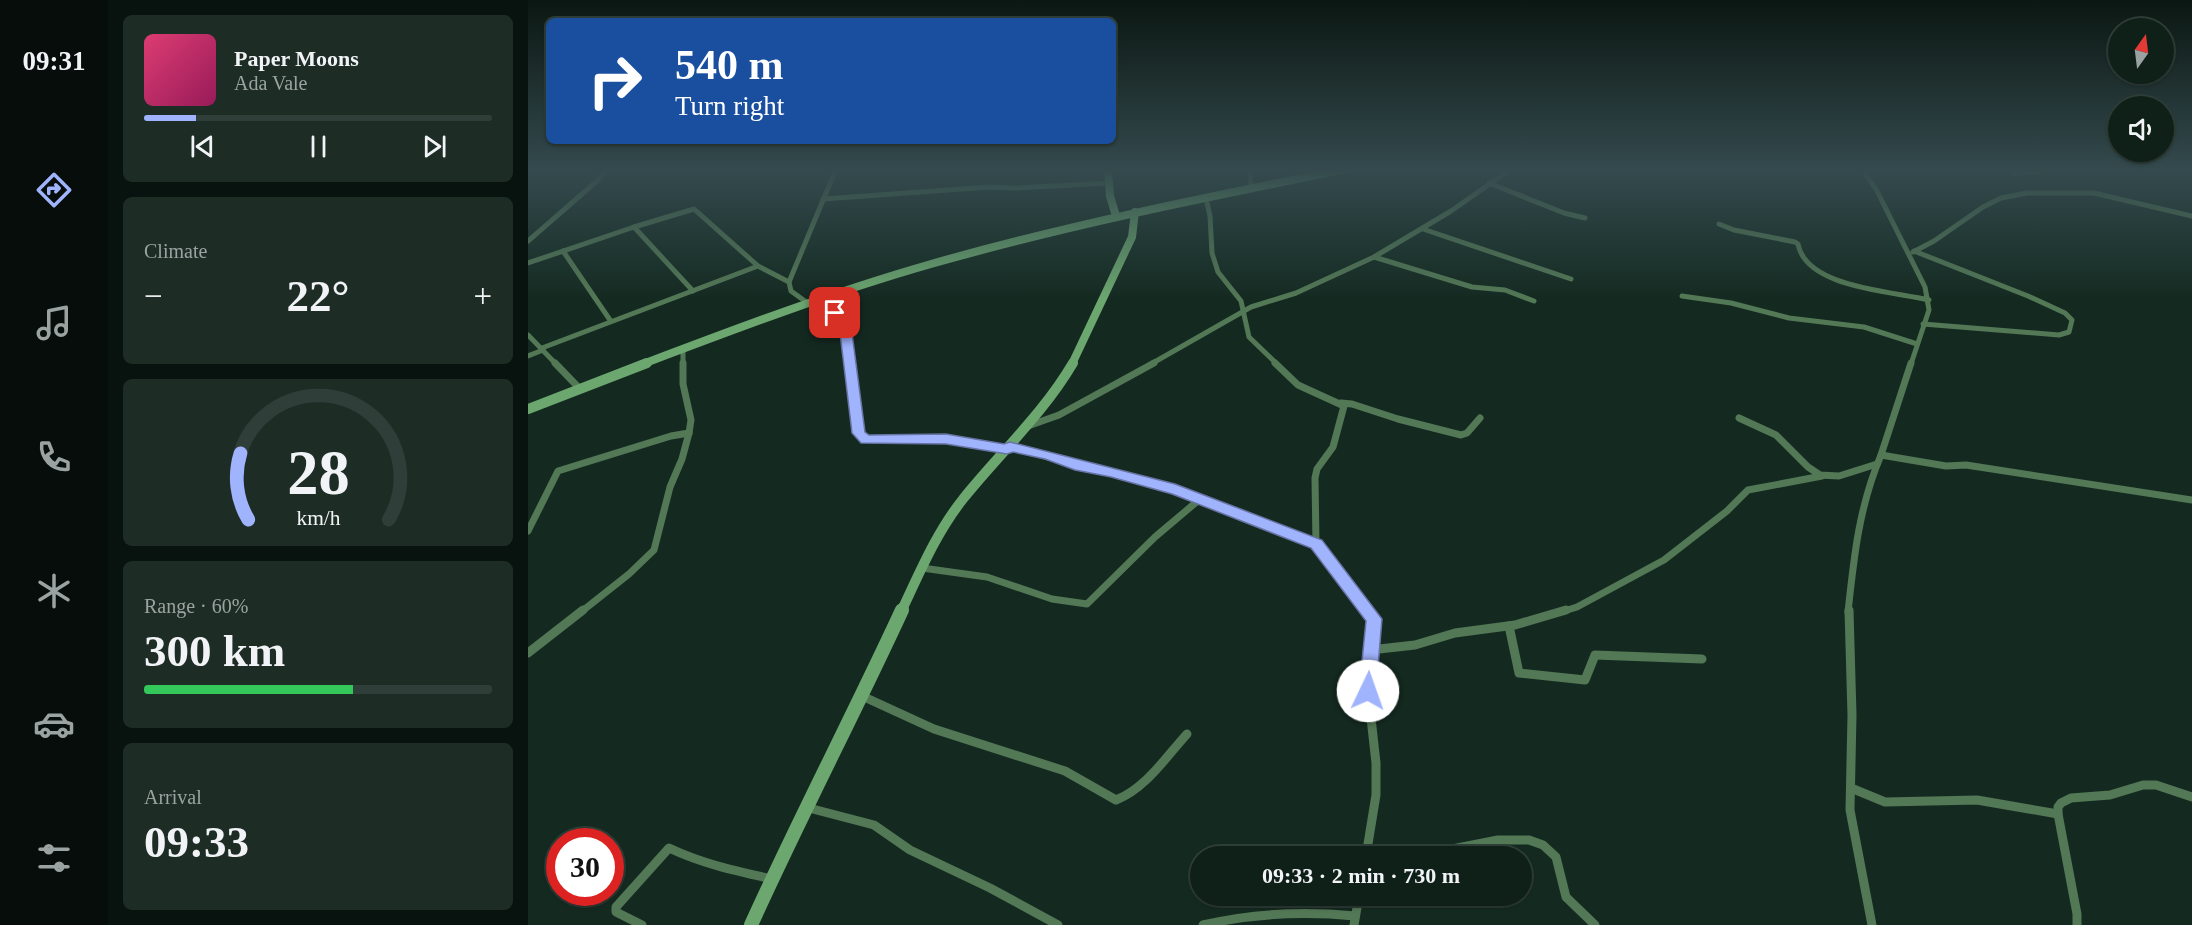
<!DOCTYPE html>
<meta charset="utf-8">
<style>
:root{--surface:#0f2019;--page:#1d2d26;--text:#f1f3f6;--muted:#9ba3a2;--line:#2f3e38;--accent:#a0b3fd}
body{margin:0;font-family:Georgia,serif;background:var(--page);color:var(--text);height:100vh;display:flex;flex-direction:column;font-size:22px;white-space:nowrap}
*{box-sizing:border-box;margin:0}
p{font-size:20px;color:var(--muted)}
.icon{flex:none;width:33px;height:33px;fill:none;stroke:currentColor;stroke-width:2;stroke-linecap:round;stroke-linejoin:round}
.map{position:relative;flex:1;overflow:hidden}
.drawer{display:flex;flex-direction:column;gap:15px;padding:15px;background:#08120e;width:420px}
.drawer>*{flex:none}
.hud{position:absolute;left:18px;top:18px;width:570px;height:126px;border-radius:9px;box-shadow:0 2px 4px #0004,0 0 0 2px var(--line);background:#1a4fa0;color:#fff;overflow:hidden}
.needle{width:39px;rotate:14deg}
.tools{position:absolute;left:1580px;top:18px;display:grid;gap:12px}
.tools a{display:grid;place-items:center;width:66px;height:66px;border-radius:50%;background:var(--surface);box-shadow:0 2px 4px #0004,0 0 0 2px var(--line);font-size:30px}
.speed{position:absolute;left:18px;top:828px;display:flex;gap:12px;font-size:30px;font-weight:700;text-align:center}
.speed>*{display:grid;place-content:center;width:78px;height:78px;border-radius:50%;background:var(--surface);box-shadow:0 2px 4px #0004,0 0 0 2px var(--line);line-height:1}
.speed .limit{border:9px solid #d22;background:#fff;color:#111}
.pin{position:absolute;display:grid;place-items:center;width:51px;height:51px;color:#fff;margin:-26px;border-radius:12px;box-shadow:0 3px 9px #0006}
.me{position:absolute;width:66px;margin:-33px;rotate:3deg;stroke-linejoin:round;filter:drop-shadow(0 0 4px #0008)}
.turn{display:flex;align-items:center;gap:21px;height:126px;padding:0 30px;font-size:27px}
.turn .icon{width:78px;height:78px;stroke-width:2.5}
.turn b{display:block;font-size:42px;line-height:51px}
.big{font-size:45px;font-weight:800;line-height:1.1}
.drawer .widget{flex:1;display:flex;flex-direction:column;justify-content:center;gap:9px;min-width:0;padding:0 21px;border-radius:9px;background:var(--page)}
.drawer .dial{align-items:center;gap:0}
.dial svg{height:156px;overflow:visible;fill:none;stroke:var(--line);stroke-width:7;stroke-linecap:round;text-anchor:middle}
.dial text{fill:var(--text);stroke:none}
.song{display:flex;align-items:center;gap:18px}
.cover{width:72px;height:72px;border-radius:9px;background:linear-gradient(135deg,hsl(340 70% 55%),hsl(330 70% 35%))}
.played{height:6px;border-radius:3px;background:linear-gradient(90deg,var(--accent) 15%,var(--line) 15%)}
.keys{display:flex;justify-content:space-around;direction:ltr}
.heat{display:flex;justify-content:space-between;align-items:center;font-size:33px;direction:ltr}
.charge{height:9px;border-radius:4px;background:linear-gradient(90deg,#34c759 60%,var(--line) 0)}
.trip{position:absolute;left:662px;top:846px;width:342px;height:60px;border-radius:30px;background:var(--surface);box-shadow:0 2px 4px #0004,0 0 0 2px var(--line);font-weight:800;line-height:60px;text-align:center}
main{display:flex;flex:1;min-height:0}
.menu{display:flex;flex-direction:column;width:108px;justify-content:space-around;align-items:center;background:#060d0a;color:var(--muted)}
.menu .icon{width:42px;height:42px}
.menu .selected{color:var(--accent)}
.menu b{font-size:27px;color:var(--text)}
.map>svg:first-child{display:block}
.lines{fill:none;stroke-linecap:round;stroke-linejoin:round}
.street-far2{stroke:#537855;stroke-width:5}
.street-far1{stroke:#537855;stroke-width:7}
.street{stroke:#537855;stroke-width:9}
.secondary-far2{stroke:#6ca770;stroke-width:8}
.secondary-far1{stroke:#6ca770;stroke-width:10}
.secondary{stroke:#6ca770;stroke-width:14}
.route{fill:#a0b3fd;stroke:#6874a4;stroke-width:1.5}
</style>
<main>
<nav class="menu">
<b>09:31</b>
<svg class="icon selected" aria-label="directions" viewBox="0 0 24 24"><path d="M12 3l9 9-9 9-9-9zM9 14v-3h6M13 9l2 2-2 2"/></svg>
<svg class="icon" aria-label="music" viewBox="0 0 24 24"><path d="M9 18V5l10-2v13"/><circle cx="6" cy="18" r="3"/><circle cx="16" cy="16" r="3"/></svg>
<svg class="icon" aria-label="phone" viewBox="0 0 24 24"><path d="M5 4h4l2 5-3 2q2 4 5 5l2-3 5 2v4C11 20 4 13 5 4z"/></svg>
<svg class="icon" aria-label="climate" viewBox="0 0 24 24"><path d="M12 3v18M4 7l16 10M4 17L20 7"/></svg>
<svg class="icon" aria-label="car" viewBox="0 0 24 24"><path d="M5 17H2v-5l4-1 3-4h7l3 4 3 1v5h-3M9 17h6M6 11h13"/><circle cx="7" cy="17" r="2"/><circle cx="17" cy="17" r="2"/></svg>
<svg class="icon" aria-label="filters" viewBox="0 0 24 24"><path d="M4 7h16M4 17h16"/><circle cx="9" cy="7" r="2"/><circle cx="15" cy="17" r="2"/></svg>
</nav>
<section class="drawer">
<div class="widget">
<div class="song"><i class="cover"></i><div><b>Paper Moons</b><p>Ada Vale</p></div></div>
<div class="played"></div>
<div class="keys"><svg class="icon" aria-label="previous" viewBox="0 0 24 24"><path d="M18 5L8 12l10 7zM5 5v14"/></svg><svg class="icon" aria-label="pause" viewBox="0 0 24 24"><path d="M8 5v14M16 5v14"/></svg><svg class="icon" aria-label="next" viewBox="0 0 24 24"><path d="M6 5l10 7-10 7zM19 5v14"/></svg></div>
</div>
<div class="widget"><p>Climate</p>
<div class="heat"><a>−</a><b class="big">22°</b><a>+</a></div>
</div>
<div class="widget dial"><svg viewBox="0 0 100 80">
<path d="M14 69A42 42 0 1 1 86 69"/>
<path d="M14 69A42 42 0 0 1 10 35" stroke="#a0b3fd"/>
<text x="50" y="56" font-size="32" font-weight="700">28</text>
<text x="50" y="72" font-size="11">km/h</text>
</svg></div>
<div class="widget"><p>Range · 60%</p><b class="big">300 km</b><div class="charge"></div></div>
<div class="widget"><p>Arrival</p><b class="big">09:33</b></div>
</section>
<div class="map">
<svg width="1664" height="925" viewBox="0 0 1664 925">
<rect width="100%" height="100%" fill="#142a21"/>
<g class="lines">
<g class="street-far2">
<polyline points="722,169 723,189"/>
<polyline points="1334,169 1348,189 1397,287 1401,310 1383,364"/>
<polyline points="1485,173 1512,172 1516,169"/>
<polyline points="961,183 1036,213 1057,218"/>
<polyline points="678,198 682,216 684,253 690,272 713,301 721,337 749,364"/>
<polyline points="295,199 461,187 487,188 580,183"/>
<path d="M1191,224L1206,230L1267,242L1270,244C1278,288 1365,291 1401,300"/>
<polyline points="106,227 166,209 230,266 261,282"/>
<polyline points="895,229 1043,279"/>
<polyline points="0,241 70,180 79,169"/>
<polyline points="35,251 82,320"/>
<polyline points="1386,251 1500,296 1537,313 1544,320 1541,332 1531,335 1395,324"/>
<polyline points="1385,252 1406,241 1455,207 1473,198 1499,193 1566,193 1664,216"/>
<polyline points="846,257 944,287 977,290 1006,301"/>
<polyline points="0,263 106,227 165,291"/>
<polyline points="1154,296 1203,303 1261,318 1336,327 1389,344"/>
<polyline points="298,298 318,333 322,364"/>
<polyline points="281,304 263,291 261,282 308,169"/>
<polyline points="0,335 28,364"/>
<polyline points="14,348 230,266"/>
<polyline points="155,350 155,364"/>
<polyline points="0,356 15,350"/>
<polyline points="623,364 723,307 768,293 846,257 923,211 983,169"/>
</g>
<g class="street-far1">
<polyline points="27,363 52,389"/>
<polyline points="321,363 333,437 346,440 418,439 479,449"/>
<polyline points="747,363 770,385 816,406 805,447 789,469 787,478 788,544"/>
<polyline points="813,403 824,404 870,419 933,435 939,433 952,418"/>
<polyline points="1211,418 1248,435 1280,467 1292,475 1311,476 1349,464"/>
<polyline points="500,426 531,415 626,363"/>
<polyline points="482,447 647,490 788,544 840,612"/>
<polyline points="1353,455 1383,363"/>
<polyline points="0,531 30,471 143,436 161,433"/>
<polyline points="394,568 459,577 524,599 559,604 627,537 672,499"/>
<polyline points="53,612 101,574 126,550 142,487 154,459 161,433 163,420 155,384 155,363"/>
<polyline points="1033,612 1049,607 1136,560 1199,511 1220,490 1294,476"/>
<path d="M1320,612C1326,556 1331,507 1353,455L1418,466L1438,465L1664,500"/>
</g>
<g class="street">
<polyline points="1321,610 1324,715 1322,810 1344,925"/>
<polyline points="981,626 991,673 1057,680 1067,655 1174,659"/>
<polyline points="842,650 887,645 927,633 987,625 1038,610"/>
<polyline points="0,653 55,610"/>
<path d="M334,696L406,729L537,771L588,800C618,788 638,757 659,734"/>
<polyline points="1323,788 1357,802 1449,800 1530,814"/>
<polyline points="277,807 346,825 382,850 462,888 530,925"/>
<polyline points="838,856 848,795 848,763 840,691 846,619 839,610"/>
<polyline points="864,856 904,853 970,840 1001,840 1015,845 1028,857 1038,897 1067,925"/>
<path d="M114,925L88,912V907L141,848C175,864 208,871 244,879"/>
<path d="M675,925C726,913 775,911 827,916"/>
<polyline points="826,925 831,896"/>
<polyline points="1549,925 1549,914 1530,814 1530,807 1533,803 1543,798 1582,795 1615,785 1628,785 1664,797"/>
</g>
<g class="secondary-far2">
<polyline points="580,169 582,196 588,216"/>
<path d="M115,364C210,328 305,292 403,264C540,225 680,197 819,169"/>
<polyline points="544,364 604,237 607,212"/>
</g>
<g class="secondary-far1">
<polyline points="0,409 119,363"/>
<path d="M373,612C392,572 408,533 435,499C472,453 515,414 545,363"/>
</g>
<path class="secondary" d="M223,925C271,819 325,716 374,610"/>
</g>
<linearGradient id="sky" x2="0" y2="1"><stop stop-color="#0b1712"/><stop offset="0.57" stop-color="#344a4e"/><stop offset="1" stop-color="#344a4e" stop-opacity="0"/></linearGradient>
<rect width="1664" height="299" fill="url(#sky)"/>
<polygon class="route" points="307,309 311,310 324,333 337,432 341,435 418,434 476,444 482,442 647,484 794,540 854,619 848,691 846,696 840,699 834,696 831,691 838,621 783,548 644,494 583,477 547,470 517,459 485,452 479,454 418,444 333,443 324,433 312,333 301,313"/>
</svg>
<div class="tools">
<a><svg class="needle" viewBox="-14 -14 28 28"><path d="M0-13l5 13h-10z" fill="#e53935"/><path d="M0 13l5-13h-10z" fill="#9ba3a2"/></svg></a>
<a><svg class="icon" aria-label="sound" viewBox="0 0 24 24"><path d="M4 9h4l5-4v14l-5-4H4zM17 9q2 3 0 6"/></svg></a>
</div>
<div class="speed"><div class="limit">30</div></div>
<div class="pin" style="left:307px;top:313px;background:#d93025"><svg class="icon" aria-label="arrive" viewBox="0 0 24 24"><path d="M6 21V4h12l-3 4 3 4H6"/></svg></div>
<svg class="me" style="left:840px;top:691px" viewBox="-20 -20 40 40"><circle r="19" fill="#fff"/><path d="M0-13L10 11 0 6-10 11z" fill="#a0b3fd"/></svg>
<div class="trip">09:33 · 2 min · 730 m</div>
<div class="hud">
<div class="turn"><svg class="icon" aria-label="right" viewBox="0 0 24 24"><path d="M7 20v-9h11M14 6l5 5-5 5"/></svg><div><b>540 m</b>Turn right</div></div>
</div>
</div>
</main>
